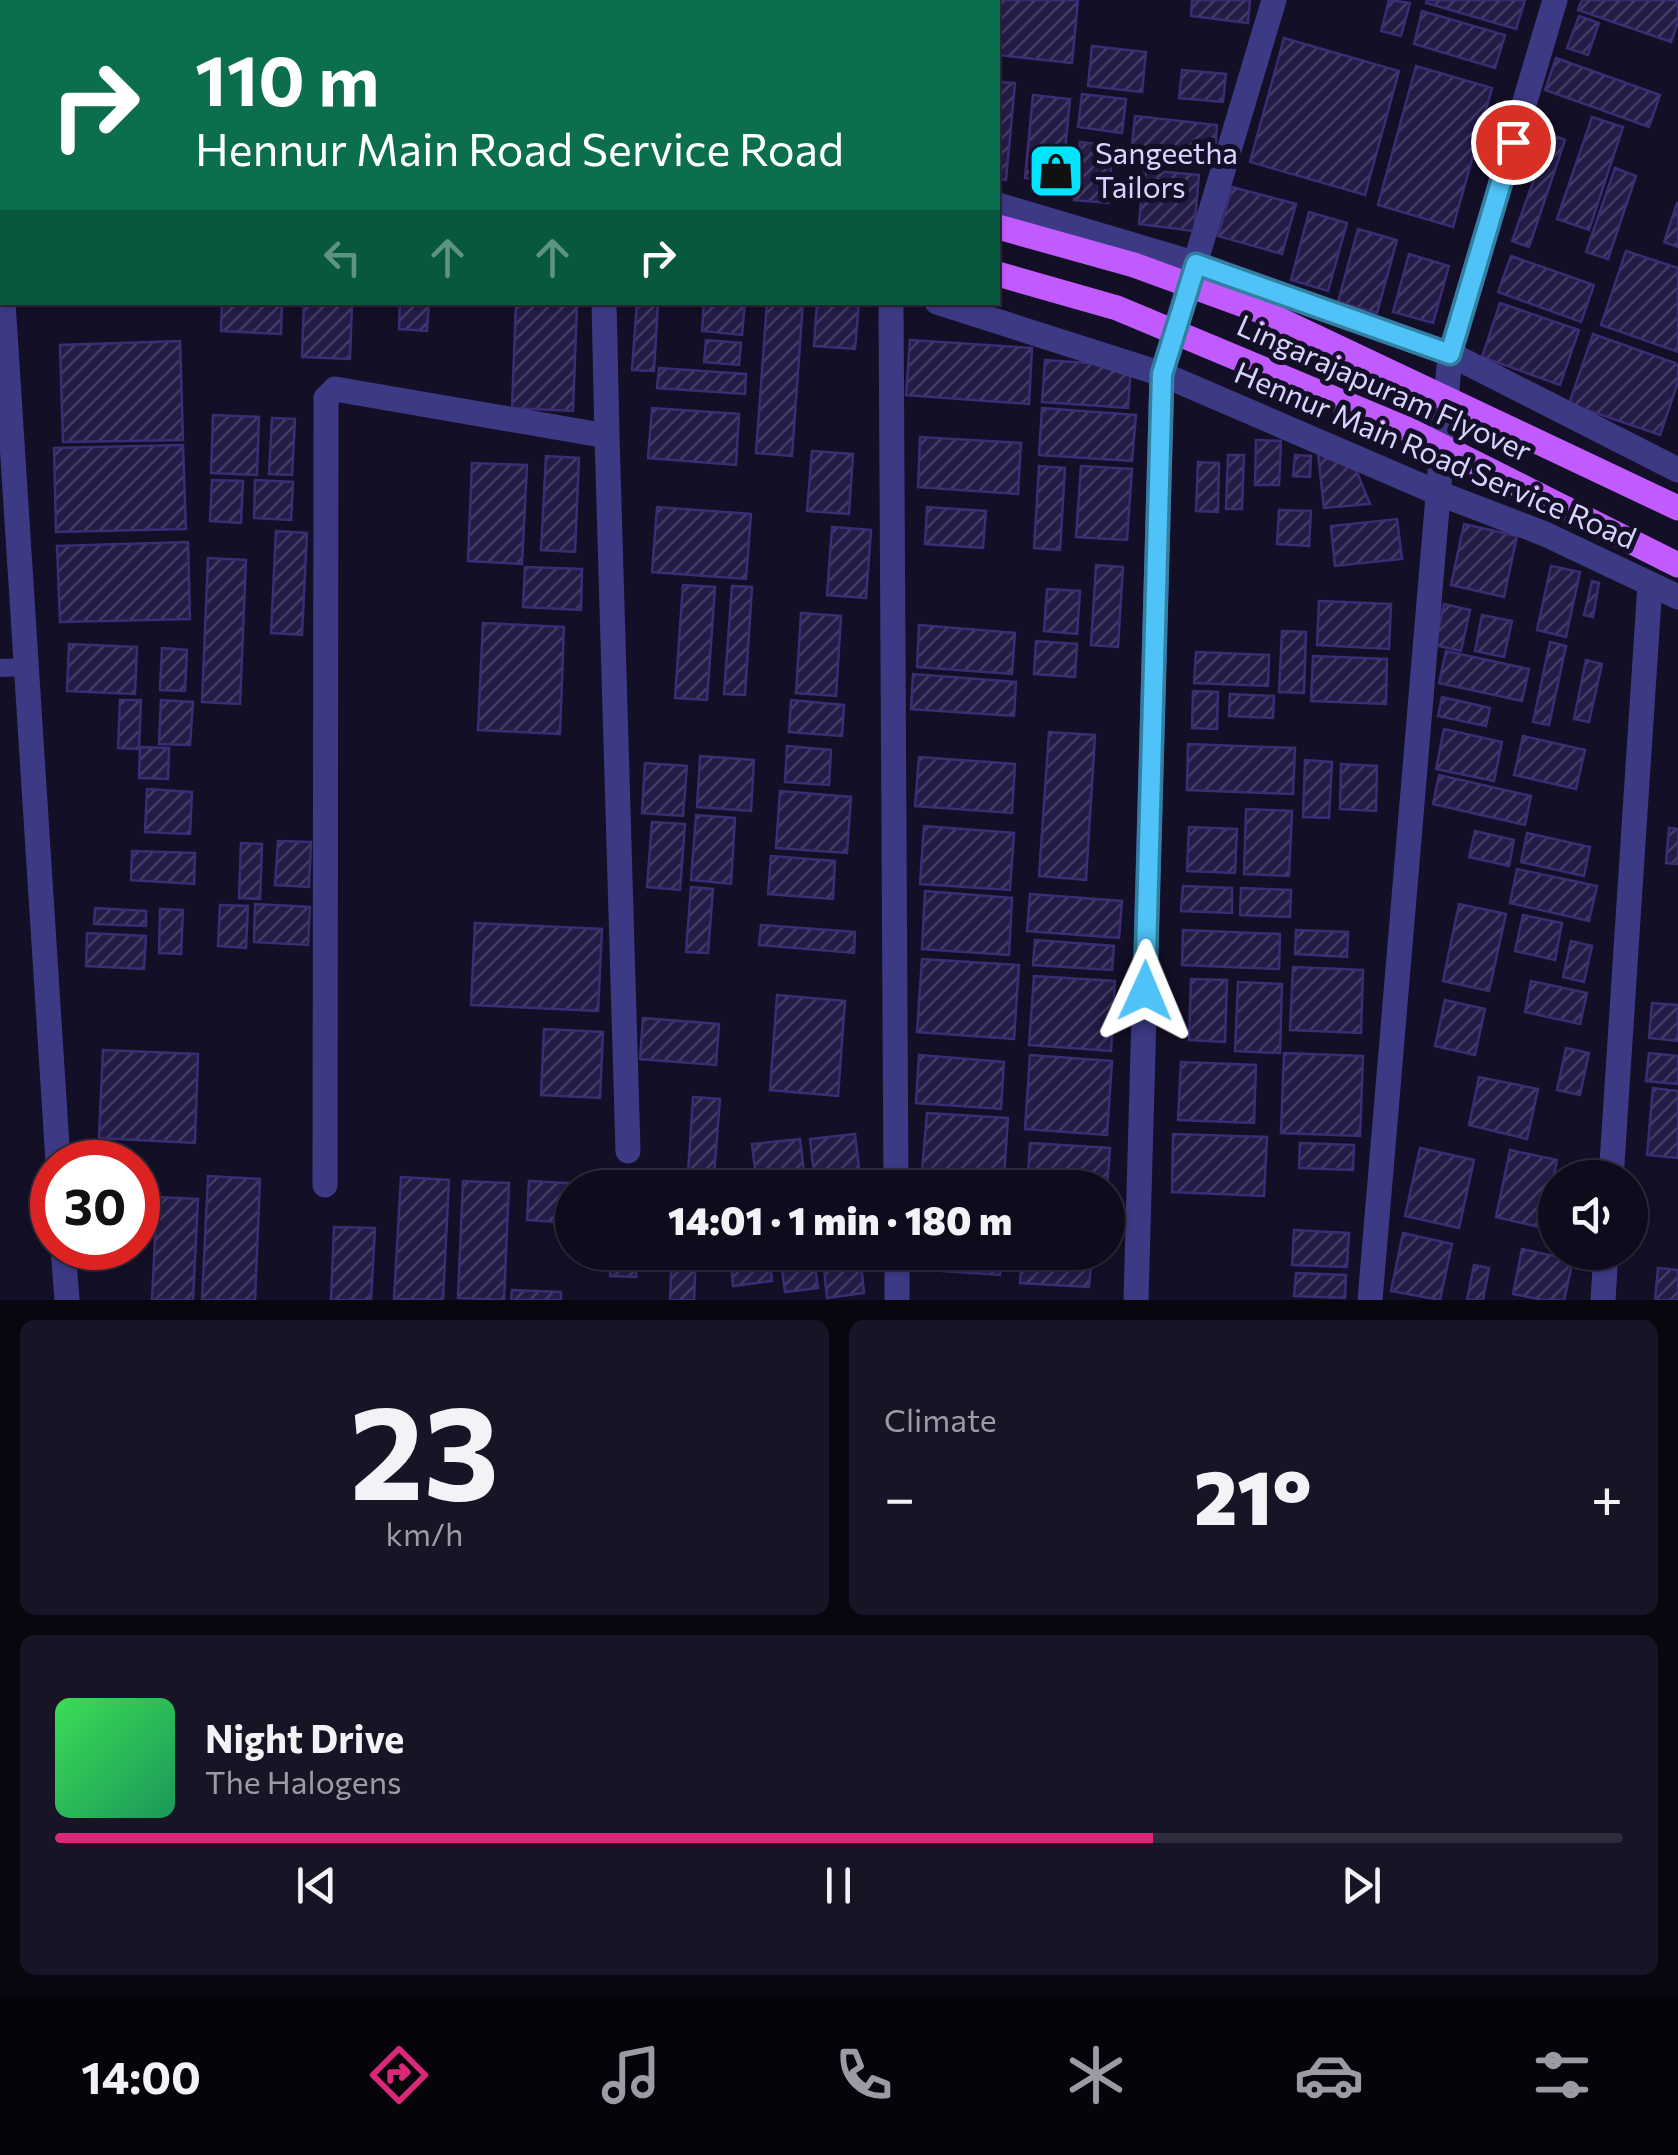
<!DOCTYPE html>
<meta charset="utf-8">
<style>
:root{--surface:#0e0b1c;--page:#171425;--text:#f1f3f6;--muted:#9b9ba3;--line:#2e2b3b;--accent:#db2777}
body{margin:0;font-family:Commissioner,sans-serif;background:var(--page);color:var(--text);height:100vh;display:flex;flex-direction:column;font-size:38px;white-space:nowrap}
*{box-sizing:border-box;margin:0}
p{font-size:32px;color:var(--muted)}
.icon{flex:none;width:55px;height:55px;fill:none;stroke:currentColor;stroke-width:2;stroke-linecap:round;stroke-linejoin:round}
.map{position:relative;height:1300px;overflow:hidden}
.details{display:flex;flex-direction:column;gap:20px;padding:20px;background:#08060f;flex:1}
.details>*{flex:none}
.hud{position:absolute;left:0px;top:0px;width:1000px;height:305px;box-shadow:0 2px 8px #0004,0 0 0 2px var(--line);background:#0b6e4f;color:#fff;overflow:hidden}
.fabs{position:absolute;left:1538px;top:1160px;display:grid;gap:20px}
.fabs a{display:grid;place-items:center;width:110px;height:110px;border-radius:50%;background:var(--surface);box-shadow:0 2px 8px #0004,0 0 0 2px var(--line);font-size:50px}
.speed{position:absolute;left:30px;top:1140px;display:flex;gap:20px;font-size:50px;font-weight:700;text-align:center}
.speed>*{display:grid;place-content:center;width:130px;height:130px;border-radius:50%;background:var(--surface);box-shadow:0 2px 8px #0004,0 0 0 2px var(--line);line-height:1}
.speed .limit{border:15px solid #d22;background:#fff;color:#111}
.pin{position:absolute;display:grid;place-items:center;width:85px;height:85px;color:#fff;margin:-42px;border:5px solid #fff;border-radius:50%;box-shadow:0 2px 10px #0007}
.me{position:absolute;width:110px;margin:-55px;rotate:1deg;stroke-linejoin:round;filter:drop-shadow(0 0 8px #0008)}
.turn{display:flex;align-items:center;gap:35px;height:210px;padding:0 30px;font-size:45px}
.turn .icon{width:130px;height:130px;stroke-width:2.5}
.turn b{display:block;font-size:70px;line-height:85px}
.lanes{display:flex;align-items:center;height:95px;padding:0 30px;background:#0003;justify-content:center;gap:50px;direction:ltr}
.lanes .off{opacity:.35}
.big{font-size:75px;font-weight:800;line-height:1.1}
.details .card{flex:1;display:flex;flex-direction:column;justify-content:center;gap:15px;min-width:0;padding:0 35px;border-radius:15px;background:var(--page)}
.details .dial{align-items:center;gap:0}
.dial b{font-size:130px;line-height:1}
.song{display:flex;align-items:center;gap:30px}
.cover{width:120px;height:120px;border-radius:15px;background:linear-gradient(135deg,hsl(130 70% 55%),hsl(150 70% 35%))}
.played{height:10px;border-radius:5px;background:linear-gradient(90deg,var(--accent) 70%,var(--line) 70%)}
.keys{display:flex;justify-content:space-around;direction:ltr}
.heat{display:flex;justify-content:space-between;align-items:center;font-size:55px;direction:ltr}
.details .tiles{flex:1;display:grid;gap:20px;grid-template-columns:1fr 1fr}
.card:last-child{grid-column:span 2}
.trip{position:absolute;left:555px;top:1170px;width:570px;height:100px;border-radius:50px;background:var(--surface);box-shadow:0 2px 8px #0004,0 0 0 2px var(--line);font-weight:800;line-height:100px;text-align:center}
.dock{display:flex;height:160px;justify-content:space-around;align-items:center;background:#06040b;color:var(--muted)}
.dock .icon{width:70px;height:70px}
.dock .selected{color:var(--accent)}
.dock b{font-size:45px;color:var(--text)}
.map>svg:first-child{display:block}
.building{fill:url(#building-hatch);stroke:#3b2d73;stroke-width:2.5}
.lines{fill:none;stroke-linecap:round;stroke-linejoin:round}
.service{stroke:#3d3a85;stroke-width:18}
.minor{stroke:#3d3a85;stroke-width:25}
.tertiary{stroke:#3d3a85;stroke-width:25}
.primary{stroke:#c25bff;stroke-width:25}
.primary-bridge{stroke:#c25bff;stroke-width:25}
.route-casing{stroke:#337fa1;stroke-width:25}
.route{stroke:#4fc3f7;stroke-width:18}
.labels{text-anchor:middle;stroke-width:10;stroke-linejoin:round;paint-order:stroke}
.poi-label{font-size:30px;fill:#d9d4ff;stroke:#130f26;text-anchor:start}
.street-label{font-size:30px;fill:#d9d4ff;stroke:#130f26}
</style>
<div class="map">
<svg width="1678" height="1300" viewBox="0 0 1678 1300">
<defs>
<pattern id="building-hatch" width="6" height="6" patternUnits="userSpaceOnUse" patternTransform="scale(2.5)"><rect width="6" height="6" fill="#241b47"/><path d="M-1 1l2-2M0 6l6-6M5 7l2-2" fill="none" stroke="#433b63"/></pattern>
</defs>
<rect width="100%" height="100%" fill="#130f26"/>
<g class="building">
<polygon points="218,0 318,0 317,2"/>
<polygon points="359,0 484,0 358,2"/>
<polygon points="725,0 833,0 725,2"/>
<polygon points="839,0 872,0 895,2 839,2"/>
<polygon points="980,0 1078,0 1072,63 998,55 998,2 980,2"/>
<polygon points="1192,0 1250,0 1248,23 1191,16"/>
<polygon points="1389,0 1410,3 1401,36 1381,31"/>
<polygon points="1427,0 1525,0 1516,29 1426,3"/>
<polygon points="1582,0 1678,0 1678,22 1671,42 1578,10"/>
<polygon points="1422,11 1505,35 1495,68 1414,44"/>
<polygon points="1579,16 1599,23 1588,55 1567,48"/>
<polygon points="1284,38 1399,71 1365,195 1250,162"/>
<polygon points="1092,46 1146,52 1142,92 1088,86"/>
<polygon points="1556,58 1660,95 1649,127 1545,90"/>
<polygon points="1416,66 1492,88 1453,227 1378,205"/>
<polygon points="1182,70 1226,74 1223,102 1179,98"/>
<polygon points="998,82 1015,83 1006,180 998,179"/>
<polygon points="1082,94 1126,99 1122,133 1078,127"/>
<polygon points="1033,95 1070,99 1062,182 1025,178"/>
<polygon points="1135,116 1217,125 1215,155 1132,146"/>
<polygon points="1592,117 1623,127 1589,230 1557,219"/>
<polygon points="1550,134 1565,140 1529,247 1512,241"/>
<polygon points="1080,142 1113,146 1108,203 1074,200"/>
<polygon points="1615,168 1636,176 1608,259 1586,252"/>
<polygon points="1144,170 1199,175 1194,231 1139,224"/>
<polygon points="1232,187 1296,204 1282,254 1218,236"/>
<polygon points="1677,203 1678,203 1678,247 1664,242"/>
<polygon points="1309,212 1347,223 1328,291 1291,280"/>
<polygon points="1358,229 1397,240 1377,313 1338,302"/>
<polygon points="1626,251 1678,268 1678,352 1601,325"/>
<polygon points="1409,254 1449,266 1433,323 1393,312"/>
<polygon points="1511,256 1594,285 1581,322 1498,292"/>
<polygon points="222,302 282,302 281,334 221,331"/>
<polygon points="304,302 352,302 350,359 302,357"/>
<polygon points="400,302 429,302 427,331 399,329"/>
<polygon points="516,302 577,305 573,411 512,408"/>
<polygon points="637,302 658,302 654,371 632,370"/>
<polygon points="704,302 745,302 742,335 702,331"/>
<polygon points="767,302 803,302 792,456 756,453"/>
<polygon points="817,302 859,302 855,349 814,346"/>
<polygon points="1500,303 1579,330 1560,385 1482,357"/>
<polygon points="1593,334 1678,364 1678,382 1660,435 1569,404"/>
<polygon points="706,340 741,343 739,365 704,362"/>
<polygon points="910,340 1032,348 1029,404 906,395"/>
<polygon points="180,341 183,440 63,442 60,345"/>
<polygon points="1045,360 1131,366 1128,408 1042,402"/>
<polygon points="659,368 746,374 745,394 657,388"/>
<polygon points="652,408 739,414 736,465 648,458"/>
<polygon points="1042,408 1136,415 1132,461 1039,455"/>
<polygon points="213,415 259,417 257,475 211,473"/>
<polygon points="272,418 295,419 292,475 269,474"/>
<polygon points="920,437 1021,443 1018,494 918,487"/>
<polygon points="1256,440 1281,441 1279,485 1255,485"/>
<polygon points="183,445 186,529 56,532 54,448"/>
<polygon points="812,451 853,454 849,514 807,511"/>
<polygon points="1318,454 1356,470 1370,504 1324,508"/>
<polygon points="1228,455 1244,455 1242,509 1226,509"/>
<polygon points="1295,455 1311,456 1310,477 1293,476"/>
<polygon points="546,456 579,458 575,552 541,550"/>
<polygon points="1198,462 1219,463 1218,512 1196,511"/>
<polygon points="472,463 527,465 522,564 468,561"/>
<polygon points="1039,466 1065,468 1060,550 1034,548"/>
<polygon points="1081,466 1132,469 1127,540 1076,537"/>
<polygon points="212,480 243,481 241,523 210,521"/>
<polygon points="255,480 293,482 291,520 254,518"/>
<polygon points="657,507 751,514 746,579 652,572"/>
<polygon points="927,507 986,511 983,548 925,544"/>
<polygon points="1279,510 1311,511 1309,546 1277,544"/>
<polygon points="1397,519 1402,559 1335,566 1331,526"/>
<polygon points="1464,524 1517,536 1504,597 1451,585"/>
<polygon points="832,527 871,530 866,598 827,595"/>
<polygon points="276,531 307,533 302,635 271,633"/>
<polygon points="188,542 190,619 60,622 57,546"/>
<polygon points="208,558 246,560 240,704 202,702"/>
<polygon points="1096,565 1123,567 1118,647 1091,645"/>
<polygon points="1551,566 1580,572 1566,637 1537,630"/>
<polygon points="525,567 582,569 581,610 523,607"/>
<polygon points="1592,581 1599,583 1593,617 1584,615"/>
<polygon points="683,585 715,587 707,700 675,698"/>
<polygon points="732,586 752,587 745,695 724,694"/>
<polygon points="1047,589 1080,591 1077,634 1044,631"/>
<polygon points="1319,601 1391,604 1389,649 1317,645"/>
<polygon points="1444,604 1470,610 1461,651 1435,645"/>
<polygon points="801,613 841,616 836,696 796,693"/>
<polygon points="1482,615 1512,621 1504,657 1475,651"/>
<polygon points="483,623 564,627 560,734 478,730"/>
<polygon points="919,625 1015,633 1012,674 917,667"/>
<polygon points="1282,631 1306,632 1304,693 1279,692"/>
<polygon points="1036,641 1077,644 1075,677 1034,674"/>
<polygon points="1550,642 1566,646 1549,725 1533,722"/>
<polygon points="69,644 137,647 135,694 67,691"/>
<polygon points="162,648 187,650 185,691 160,690"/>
<polygon points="1446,651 1529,669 1522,701 1439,683"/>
<polygon points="1196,652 1269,655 1268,686 1194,683"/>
<polygon points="1313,656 1387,659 1386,704 1311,701"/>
<polygon points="1586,660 1602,664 1589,722 1574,719"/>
<polygon points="913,674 1016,682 1014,716 911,709"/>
<polygon points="1193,691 1218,692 1217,729 1192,728"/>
<polygon points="1230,694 1274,696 1273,718 1229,716"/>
<polygon points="1442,697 1490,708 1486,726 1438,716"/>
<polygon points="120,700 141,700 139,749 118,748"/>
<polygon points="161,700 193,702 190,745 159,744"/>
<polygon points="791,700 844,705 842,736 789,732"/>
<polygon points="1444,729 1502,742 1494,781 1436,769"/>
<polygon points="1049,732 1095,735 1086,880 1039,876"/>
<polygon points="1523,736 1585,750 1576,789 1514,775"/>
<polygon points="1188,744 1295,748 1293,794 1187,790"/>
<polygon points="787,746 831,750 829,785 785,782"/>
<polygon points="140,747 169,748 168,779 139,778"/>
<polygon points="700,756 754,760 751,811 697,807"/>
<polygon points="919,757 1015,764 1012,813 915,806"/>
<polygon points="1305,760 1332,762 1329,818 1303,817"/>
<polygon points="645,763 687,766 683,816 642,813"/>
<polygon points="1341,764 1377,766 1376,811 1340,809"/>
<polygon points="1439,775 1531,796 1525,825 1433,804"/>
<polygon points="147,789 192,792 190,834 145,832"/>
<polygon points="780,791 851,797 847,853 776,848"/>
<polygon points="1246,809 1292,811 1289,876 1244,874"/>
<polygon points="696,815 735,818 731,884 691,880"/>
<polygon points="652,822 685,824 680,890 647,887"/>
<polygon points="924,826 1014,833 1010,890 920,884"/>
<polygon points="1189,827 1237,829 1235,873 1187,871"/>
<polygon points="1669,828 1678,829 1678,864 1666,863"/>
<polygon points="1475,831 1514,840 1509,866 1469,857"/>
<polygon points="1527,833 1590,847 1584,876 1521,862"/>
<polygon points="278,841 311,842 309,887 275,885"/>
<polygon points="241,843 262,844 260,899 239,898"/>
<polygon points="132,851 195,853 194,884 131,880"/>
<polygon points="771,856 835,861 833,899 768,894"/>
<polygon points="1517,869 1597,886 1589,921 1510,903"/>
<polygon points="1183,886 1232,888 1232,913 1181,911"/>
<polygon points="691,887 713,889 708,953 686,952"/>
<polygon points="1241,888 1291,890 1290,917 1240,915"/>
<polygon points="925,891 1012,898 1009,955 922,949"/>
<polygon points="1030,894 1122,901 1119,938 1027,931"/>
<polygon points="255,904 310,907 308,945 254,942"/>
<polygon points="1459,904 1506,914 1489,991 1443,981"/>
<polygon points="220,905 248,906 246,948 218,946"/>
<polygon points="95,908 146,911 146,926 94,924"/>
<polygon points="160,909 183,910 181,954 159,953"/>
<polygon points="1523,915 1562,923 1555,960 1515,951"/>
<polygon points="475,923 602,929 598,1011 471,1005"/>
<polygon points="761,925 855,932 854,953 759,945"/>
<polygon points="1183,930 1280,934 1279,969 1182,965"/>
<polygon points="1296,930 1348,932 1347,957 1295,954"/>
<polygon points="87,933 146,936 144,969 86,966"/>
<polygon points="1035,940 1114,946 1112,970 1033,965"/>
<polygon points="1571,941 1592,946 1584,982 1563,977"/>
<polygon points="922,959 1019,965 1014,1039 917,1032"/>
<polygon points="1293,967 1363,970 1361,1033 1290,1030"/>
<polygon points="1034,976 1115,981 1111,1051 1029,1045"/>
<polygon points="1191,979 1227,980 1225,1042 1189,1040"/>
<polygon points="1531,981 1587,993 1580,1024 1525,1012"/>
<polygon points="1238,982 1282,984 1280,1053 1235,1051"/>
<polygon points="777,995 845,1001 838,1096 770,1090"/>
<polygon points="1445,1000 1485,1009 1475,1055 1435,1046"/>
<polygon points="1652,1003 1678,1005 1678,1041 1649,1038"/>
<polygon points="643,1018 719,1024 716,1065 640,1059"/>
<polygon points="544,1029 603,1032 600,1098 541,1095"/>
<polygon points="1566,1048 1589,1053 1580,1095 1557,1090"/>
<polygon points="103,1050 198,1054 195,1143 99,1138"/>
<polygon points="1284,1053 1363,1056 1360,1136 1281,1133"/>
<polygon points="1649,1053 1678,1056 1678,1084 1646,1081"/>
<polygon points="919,1055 1004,1062 1001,1109 916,1103"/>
<polygon points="1030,1055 1112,1061 1107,1135 1025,1129"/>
<polygon points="1181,1062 1256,1065 1254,1123 1178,1120"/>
<polygon points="1479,1077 1538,1089 1527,1139 1469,1125"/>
<polygon points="1653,1088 1678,1091 1678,1158 1647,1155"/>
<polygon points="693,1097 720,1099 714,1175 688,1174"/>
<polygon points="927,1113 1008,1118 1004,1176 922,1171"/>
<polygon points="855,1134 860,1177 815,1183 810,1139"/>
<polygon points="1173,1134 1267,1137 1264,1196 1172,1192"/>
<polygon points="800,1139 804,1172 756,1178 752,1144"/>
<polygon points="1030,1143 1110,1148 1107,1188 1027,1188"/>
<polygon points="1300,1143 1354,1145 1353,1170 1299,1168"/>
<polygon points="1420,1148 1474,1160 1459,1228 1405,1216"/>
<polygon points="1510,1150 1557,1160 1543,1228 1496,1217"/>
<polygon points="208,1176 260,1179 255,1300 202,1300"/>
<polygon points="401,1177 449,1180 443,1300 394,1299"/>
<polygon points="916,1179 1005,1185 1005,1188 916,1188"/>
<polygon points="463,1181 509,1183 504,1300 458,1298"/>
<polygon points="529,1181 602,1185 602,1188 572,1188 572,1223 527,1220"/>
<polygon points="157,1197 198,1199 193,1300 152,1300"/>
<polygon points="334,1227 375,1228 371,1300 331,1300"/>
<polygon points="1294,1230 1349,1233 1347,1267 1292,1265"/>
<polygon points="1403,1233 1452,1244 1440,1300 1391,1291"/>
<polygon points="1522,1249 1573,1260 1564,1300 1543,1300 1513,1294"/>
<polygon points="611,1252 637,1252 636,1277 610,1276"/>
<polygon points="672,1252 696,1252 694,1300 670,1300"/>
<polygon points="730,1252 769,1252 772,1281 733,1286"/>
<polygon points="824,1252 861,1252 861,1254 825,1258"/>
<polygon points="914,1252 1002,1252 1000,1275 913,1269"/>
<polygon points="1022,1252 1092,1252 1089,1287 1020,1283"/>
<polygon points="814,1259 818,1288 785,1292 781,1263"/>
<polygon points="861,1264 864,1293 827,1298 824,1269"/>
<polygon points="1474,1265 1489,1268 1483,1300 1467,1300"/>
<polygon points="1658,1268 1678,1270 1678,1300 1655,1300"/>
<polygon points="1296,1273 1346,1275 1345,1298 1294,1296"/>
<polygon points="512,1290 561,1292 561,1300 511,1300"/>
</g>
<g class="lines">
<polyline class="service" points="0,668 26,667"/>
<g class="minor">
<polyline points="334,2 334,0"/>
<polyline points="707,2 707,0"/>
<polyline points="962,2 962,0"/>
<polyline points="604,302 607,436"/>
<polyline points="891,302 896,1188"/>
<polyline points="1611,1178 1650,584"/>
<polyline points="325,1185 326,398 335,389 607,436 628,1151"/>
<polyline points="897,1252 897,1300"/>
<polyline points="1136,1300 1162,374 1274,0"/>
<polyline points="1370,1300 1450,354 1555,0"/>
<polyline points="1603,1300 1606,1252"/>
</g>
<g class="tertiary">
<polyline points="130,0 139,2"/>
<polyline points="0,81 2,82"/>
<polyline points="998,205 1197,264 1450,354 1678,470"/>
<polyline points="0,252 2,292"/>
<polyline points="3,302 58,1162"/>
<polyline points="937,302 1162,374 1438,493 1545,534 1678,597"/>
<polyline points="63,1248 67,1300"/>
</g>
<g class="primary">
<polyline points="40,0 46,2"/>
<polyline points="0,39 2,40"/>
</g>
<g class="primary-bridge">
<polyline points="998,227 1134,265 1263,312 1678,508"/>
<polyline points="998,274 1117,308 1409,430 1678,565"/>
</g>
</g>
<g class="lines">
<g class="route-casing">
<polyline id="route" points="1145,991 1162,374 1196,264 1450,354 1513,142"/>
</g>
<use href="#route" class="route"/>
</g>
<defs>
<g id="shop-square" transform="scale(2.875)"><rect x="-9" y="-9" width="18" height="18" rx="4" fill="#00e5ff" stroke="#130f26"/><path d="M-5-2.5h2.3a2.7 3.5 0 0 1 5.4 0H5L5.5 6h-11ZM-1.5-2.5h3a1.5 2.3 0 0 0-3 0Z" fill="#111"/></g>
</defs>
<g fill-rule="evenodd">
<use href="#shop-square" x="1056" y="171"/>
</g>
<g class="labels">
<g class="poi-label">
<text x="1095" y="164">Sangeetha<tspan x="1095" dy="34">Tailors</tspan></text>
</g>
<g class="street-label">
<text transform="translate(1384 389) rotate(24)" y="10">Lingarajapuram Flyover</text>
<text transform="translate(1435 456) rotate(23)" y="10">Hennur Main Road Service Road</text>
</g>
</g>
</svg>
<div class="fabs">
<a><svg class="icon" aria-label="sound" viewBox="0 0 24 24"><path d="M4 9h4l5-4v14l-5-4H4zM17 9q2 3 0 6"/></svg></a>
</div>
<div class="speed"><div class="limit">30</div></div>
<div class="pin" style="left:1513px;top:142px;background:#d93025"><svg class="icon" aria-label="arrive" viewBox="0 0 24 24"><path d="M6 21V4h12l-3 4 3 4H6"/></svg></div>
<svg class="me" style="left:1145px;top:991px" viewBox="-20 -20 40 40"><path d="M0-17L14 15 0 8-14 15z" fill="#4fc3f7" stroke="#fff" stroke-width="4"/></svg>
<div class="trip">14:01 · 1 min · 180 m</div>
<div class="hud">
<div class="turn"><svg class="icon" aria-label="right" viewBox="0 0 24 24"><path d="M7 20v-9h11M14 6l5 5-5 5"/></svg><div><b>110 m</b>Hennur Main Road Service Road</div></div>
<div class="lanes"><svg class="icon off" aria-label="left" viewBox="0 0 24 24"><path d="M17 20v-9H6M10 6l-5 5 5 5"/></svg><svg class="icon off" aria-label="ahead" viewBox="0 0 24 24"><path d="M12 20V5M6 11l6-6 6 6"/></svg><svg class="icon off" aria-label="ahead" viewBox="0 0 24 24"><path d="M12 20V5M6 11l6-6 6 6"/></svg><svg class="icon" aria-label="right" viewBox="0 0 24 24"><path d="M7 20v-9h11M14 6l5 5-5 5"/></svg></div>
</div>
</div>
<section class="details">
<div class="tiles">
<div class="card dial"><b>23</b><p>km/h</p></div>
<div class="card"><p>Climate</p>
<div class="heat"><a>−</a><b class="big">21°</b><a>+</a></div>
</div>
<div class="card">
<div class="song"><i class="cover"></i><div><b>Night Drive</b><p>The Halogens</p></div></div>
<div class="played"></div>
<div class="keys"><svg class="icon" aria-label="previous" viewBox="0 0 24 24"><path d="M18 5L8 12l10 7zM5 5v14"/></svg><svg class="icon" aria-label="pause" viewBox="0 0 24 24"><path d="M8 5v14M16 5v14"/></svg><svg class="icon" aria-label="next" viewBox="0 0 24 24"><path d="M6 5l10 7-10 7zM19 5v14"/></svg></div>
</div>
</div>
</section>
<nav class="dock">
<b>14:00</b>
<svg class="icon selected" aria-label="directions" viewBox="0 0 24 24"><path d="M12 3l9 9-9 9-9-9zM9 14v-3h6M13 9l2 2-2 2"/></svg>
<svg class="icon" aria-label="music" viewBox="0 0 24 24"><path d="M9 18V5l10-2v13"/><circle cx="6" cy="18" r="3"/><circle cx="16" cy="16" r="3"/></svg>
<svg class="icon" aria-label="phone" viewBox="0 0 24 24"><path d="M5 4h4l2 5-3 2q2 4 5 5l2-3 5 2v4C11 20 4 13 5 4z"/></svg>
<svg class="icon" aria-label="climate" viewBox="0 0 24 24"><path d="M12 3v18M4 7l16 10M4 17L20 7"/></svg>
<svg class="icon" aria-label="car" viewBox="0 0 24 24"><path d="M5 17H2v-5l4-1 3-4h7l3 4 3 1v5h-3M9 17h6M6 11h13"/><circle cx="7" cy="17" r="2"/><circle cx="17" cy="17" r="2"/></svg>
<svg class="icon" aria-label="filters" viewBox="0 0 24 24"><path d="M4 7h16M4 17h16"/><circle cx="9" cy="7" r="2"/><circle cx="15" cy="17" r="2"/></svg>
</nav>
